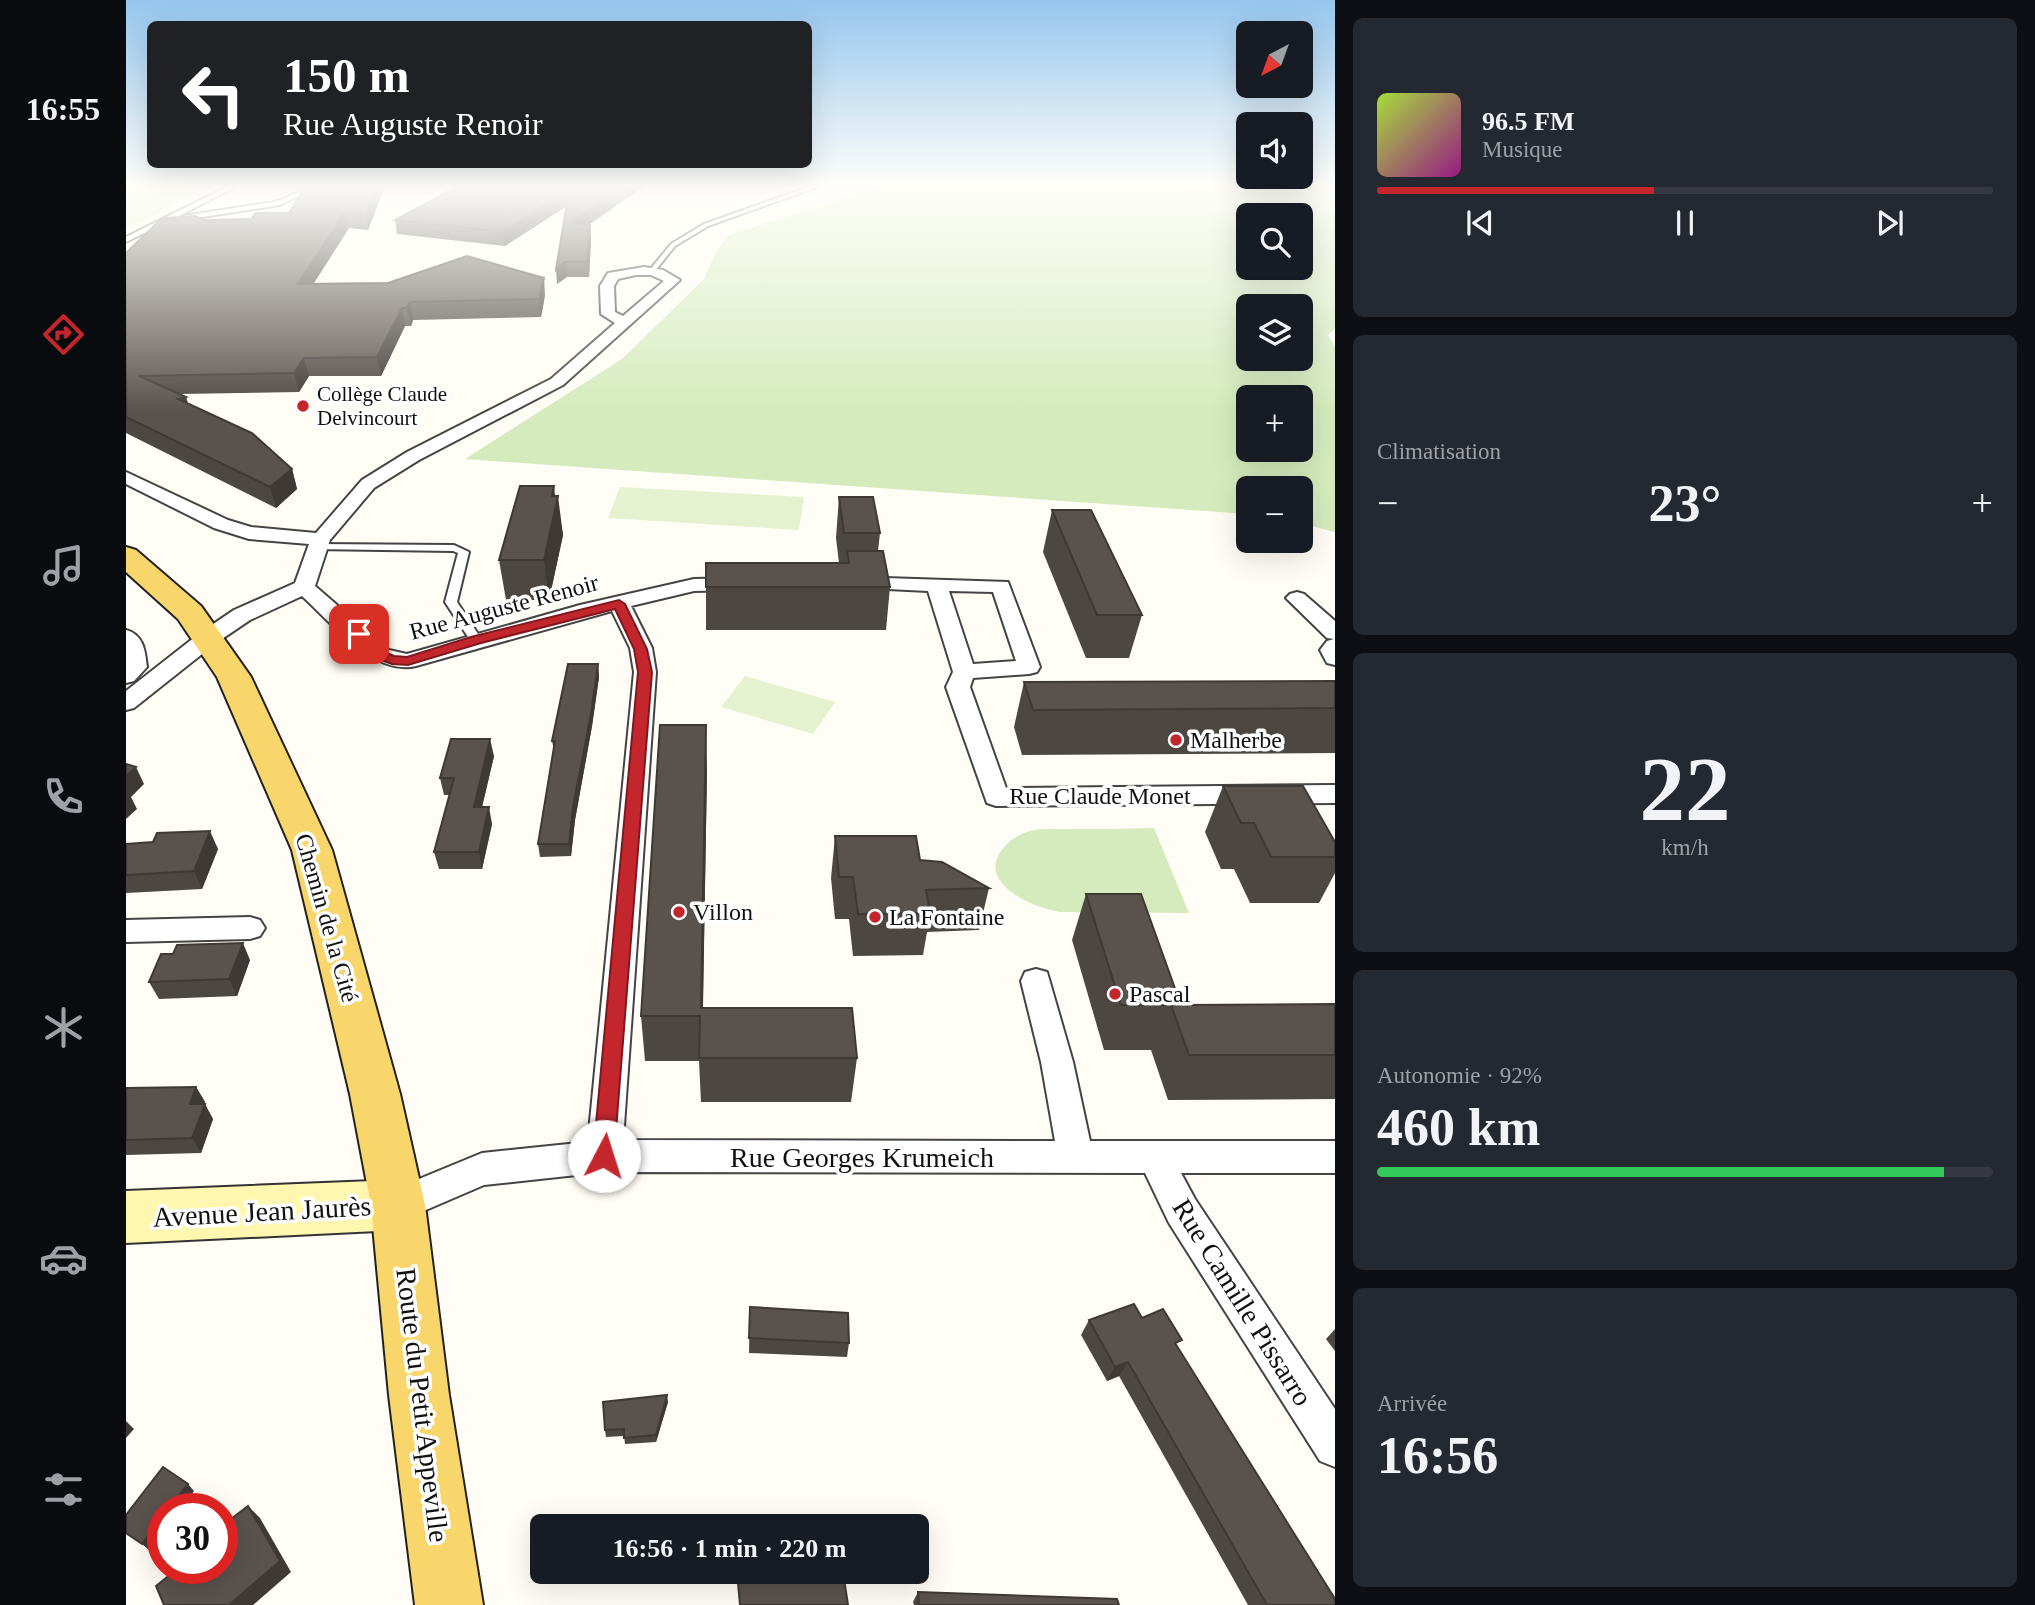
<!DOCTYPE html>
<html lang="fr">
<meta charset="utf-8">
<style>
:root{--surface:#171b24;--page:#242831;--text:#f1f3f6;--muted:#9ea1a6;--line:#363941;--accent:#c4262e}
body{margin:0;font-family:"Times New Roman",serif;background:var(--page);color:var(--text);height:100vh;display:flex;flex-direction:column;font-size:26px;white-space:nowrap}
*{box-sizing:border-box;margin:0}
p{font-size:23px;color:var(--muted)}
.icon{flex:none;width:38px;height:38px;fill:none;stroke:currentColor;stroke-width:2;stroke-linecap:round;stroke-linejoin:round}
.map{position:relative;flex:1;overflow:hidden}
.sheet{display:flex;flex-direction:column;gap:18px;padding:18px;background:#0d0f14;width:700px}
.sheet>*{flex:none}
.guide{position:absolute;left:21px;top:21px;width:665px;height:147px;border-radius:10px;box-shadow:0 7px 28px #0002;background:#202124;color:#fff;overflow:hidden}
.needle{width:46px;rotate:221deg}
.tools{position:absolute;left:1110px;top:21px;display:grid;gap:14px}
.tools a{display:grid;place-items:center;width:77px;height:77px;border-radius:10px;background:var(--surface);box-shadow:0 7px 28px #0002;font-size:35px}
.speed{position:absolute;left:21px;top:1493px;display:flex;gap:14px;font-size:35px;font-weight:700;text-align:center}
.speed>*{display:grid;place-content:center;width:91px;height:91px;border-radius:50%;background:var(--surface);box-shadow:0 7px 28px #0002;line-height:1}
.speed .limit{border:10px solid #d22;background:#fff;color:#111}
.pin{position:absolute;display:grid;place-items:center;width:60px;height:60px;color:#fff;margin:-30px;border-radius:14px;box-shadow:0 4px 10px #0006}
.me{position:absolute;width:77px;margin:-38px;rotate:5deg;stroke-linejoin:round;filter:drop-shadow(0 0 5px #0008)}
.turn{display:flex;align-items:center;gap:24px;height:147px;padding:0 21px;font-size:32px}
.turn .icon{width:91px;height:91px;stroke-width:2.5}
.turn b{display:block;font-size:49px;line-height:60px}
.big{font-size:52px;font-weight:600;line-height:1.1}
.sheet .card{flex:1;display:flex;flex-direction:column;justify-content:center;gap:10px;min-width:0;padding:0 24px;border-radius:10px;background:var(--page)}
.sheet .dial{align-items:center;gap:0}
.dial b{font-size:91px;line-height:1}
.song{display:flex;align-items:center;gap:21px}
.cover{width:84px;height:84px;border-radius:10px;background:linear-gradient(135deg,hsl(80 70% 55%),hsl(310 70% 35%))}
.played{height:7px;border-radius:4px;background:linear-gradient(90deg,var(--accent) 45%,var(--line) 45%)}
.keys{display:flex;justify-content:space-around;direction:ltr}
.heat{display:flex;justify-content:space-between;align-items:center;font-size:38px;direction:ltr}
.charge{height:10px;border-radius:5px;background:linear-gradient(90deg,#34c759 92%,var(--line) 0)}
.trip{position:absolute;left:404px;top:1514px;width:399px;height:70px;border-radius:10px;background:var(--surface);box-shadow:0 7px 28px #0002;font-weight:600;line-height:70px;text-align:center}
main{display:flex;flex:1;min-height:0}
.tab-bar{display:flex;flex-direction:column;width:126px;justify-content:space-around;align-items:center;background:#090b0e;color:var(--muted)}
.tab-bar .icon{width:49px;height:49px}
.tab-bar .on{color:var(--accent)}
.tab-bar b{font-size:32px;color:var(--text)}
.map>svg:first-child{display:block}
.green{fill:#d5ebbd;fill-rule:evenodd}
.pitch{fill:#e6f2cf}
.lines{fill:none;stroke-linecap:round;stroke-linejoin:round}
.lane-casing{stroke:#444;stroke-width:4}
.street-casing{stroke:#444;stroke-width:4}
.secondary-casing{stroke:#333;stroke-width:4}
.primary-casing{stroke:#222;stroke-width:4}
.lane{fill:#fff;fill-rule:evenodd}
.street{fill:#fff;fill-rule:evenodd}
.secondary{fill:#fff6b0;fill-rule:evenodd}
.primary{fill:#f9d66b;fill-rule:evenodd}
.wall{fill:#4d4742}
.shaded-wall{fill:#3f3936}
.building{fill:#5a524d;stroke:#3f3936;stroke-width:2}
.route{fill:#c4262e;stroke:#7f191e;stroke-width:2}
.poi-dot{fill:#c4262e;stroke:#fff;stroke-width:2.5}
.labels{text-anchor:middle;stroke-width:7;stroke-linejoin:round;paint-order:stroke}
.far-poi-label{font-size:21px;fill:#111;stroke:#fff;text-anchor:start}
.street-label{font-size:24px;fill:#111;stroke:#fff}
.poi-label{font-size:24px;fill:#111;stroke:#fff;text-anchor:start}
.near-street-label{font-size:28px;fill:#111;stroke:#fff}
</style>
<main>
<nav class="tab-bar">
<b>16:55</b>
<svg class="icon on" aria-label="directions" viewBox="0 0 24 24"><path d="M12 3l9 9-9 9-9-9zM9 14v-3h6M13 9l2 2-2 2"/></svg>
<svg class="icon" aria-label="music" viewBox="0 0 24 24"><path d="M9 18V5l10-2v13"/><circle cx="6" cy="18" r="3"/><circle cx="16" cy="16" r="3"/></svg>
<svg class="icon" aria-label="phone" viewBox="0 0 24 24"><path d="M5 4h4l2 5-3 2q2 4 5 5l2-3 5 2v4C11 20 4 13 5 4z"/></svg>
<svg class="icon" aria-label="climate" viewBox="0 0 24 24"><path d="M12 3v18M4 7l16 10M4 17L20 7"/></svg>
<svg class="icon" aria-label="car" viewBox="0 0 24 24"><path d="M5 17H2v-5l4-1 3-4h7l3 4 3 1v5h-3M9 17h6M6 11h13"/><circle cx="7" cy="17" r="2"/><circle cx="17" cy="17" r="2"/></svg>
<svg class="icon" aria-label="filters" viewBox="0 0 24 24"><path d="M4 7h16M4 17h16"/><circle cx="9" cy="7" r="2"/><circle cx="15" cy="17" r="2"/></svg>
</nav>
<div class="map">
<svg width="1209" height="1605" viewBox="0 0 1209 1605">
<rect width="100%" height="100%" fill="#fffdf5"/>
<g class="green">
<polygon points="0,186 85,186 0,229"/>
<path d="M754,186L1209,187V329L1202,335L1209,347V532L1174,523V488H1122V514L339,459L496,359L578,279L590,252L603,235ZM1122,215H1174V268H1122ZM1174,306V359H1122V306ZM1122,397H1174V450H1122Z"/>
<path d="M1028,828L1063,913L934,912C906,908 845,881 880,845C886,838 898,832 908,830C920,828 934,830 946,829C974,829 1001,829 1028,828Z"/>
</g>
<g class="pitch">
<polygon points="494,487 678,497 673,530 482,518"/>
<polygon points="619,676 709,702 687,734 595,707"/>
</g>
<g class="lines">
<g class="lane-casing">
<g id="lane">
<polygon points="103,186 111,186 51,217 153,201 185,186 193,186 154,205 50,221 47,219 0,242 0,237"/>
<polygon points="685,186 694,186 582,226 549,246 528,272 523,271 545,244 578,224"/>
<polygon points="191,544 328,545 343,552 331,602 356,640 354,643 346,643 319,602 332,553 327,551 187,549 186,547"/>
</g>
</g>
<g class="street-casing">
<g id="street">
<path d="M518,267L537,270L554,280L437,385L293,460L248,488L204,540L189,586L263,650L281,654L454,605L568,579L616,578L623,580L626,584L623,588L616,590L568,591L505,606L526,648L530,672L497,1140L929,1141L915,1062L895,981L899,972L910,969L921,972L947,1062L964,1141H1209V1173H1055L1069,1199L1209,1409V1467L1194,1461L1043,1223L1019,1173L478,1172L358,1185L272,1222L259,1217L254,1205L259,1193L356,1153L462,1142L508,672L504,648L486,611L290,666C247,676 205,622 176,596L124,620L90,643L8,708L0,710V691L74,633L108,610L169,583L183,544L123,539L88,528L0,484V472L102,520L125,527L190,533L236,480L281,452L425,379L489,323L475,314L474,286L482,273ZM510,275H525L538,281L497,316L489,312L488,286L492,279Z"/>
<path d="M728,577L882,582L914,667L911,672L903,674L847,678L844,687L880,788L1209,785V803L870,806L861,803L820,687L827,672L802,591L721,587L718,583L721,579ZM823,591L867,592L890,661L847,664Z"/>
<polygon points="1171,592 1178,594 1209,621 1209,665 1201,663 1194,650 1201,641 1208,639 1201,638 1160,598 1164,594"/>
<path d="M0,630C18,635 19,651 21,667L8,681L0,683Z"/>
<polygon points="124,917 134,920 139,928 134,936 124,939 0,942 0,920"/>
</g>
</g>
<g class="secondary-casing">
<polygon id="secondary" points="272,1180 291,1187 299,1205 291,1223 272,1230 0,1243 0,1191"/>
</g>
<g class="primary-casing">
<polygon id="primary" points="0,547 10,550 75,606 125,677 206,850 274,1094 299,1205 323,1395 357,1605 289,1605 263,1395 245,1205 224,1094 166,850 91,677 52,619 0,572"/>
</g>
<use href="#lane" class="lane"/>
<use href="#street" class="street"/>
<use href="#secondary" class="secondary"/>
<use href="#primary" class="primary"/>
</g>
<g class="wall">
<polygon points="187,186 259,186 242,230 223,228 187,284 419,295 415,317 287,320 285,326 279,326 255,376 183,376 173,392 53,394 60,397 62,404 166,469 171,489 150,508 0,433 0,253 79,220 125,219 163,213"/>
<polygon points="519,186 462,225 465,239 463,277 441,277 431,284 441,206 379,246 271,234 269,220"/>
<polygon points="430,496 437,535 423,600 380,600 373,560"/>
<polygon points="713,497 754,533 752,551 764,587 760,630 580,630 580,587 713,563 710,538"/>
<polygon points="926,510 1016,615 1003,658 960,658 917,552"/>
<polygon points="472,664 473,677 466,726 449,820 445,856 414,857 412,844 428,750 426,741"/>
<polygon points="1209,681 1209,753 896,755 888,727 898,682"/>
<polygon points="368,756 356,807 366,824 356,869 313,869 308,852 324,795 318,795 314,778"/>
<polygon points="581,770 577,1008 731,1058 725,1102 575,1102 573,1061 519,1061 515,1016"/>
<polygon points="1097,786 1209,842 1209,873 1193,903 1124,903 1108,869 1095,869 1079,832"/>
<polygon points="709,836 794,860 863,888 853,930 801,932 797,955 727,956 723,919 709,919 705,878"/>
<polygon points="0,844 92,849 76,889 0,893"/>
<polygon points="960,894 1055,1005 1209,1004 1209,1099 1042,1100 1025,1050 978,1050 946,940"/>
<polygon points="124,960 111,996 33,999 23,982"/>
<polygon points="70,1087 79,1102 78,1104 87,1119 75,1153 0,1155 0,1088"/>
<polygon points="624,1307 723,1343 721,1357 623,1353"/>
<polygon points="963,1320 1051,1348 1209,1605 1122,1605 993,1376 981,1381 955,1335"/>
<polygon points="1209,1329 1209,1351 1200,1339"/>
<polygon points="542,1402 530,1442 499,1444 498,1436 480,1437 479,1430"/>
<polygon points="792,1592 993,1605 788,1605 787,1602"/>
</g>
<g class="shaded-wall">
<polygon points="250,186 259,186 242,230 239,214"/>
<polygon points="499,186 519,186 445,237 443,223"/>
<polygon points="443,190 445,203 379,246 377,232"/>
<polygon points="219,212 223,228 176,302 172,284"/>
<polygon points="464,225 465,239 463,277 461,262"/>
<polygon points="439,262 441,277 431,284 430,270"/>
<polygon points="418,278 419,295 415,317 413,299"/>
<polygon points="284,302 287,320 285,326 281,308"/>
<polygon points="276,308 279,326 255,376 251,357"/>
<polygon points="178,358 183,376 173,392 168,373"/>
<polygon points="60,397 66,417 52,399"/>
<polygon points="166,469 171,489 150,508 144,487"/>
<polygon points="428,486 430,504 432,496 437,535 423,600 418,560 426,496"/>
<polygon points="472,664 473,677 466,726 449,820 445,856 443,844 447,807"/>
<polygon points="580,725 581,770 576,1053 575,1008"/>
<polygon points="364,739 368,756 352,824 348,807"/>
<polygon points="10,767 18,784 5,797 11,809 0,819 0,776"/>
<polygon points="363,807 366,824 356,869 353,852"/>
<polygon points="84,831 92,849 76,889 68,871"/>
<polygon points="117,943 124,960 111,996 103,979"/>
<polygon points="70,1087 79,1102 74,1117 79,1104 87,1119 75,1153 66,1138 64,1104"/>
<polygon points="1002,1362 993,1376 981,1381 989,1367"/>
<polygon points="541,1395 542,1402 530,1442 530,1435"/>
<polygon points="0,1421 8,1429 0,1438"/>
<polygon points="62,1484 68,1491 55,1508 43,1508"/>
<polygon points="122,1506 134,1518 165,1572 127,1605 103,1605"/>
<polygon points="37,1517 37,1532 23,1550 16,1544"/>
</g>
<g class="building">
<polygon points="187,186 250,186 239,214 219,212 172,284 262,283 341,256 418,278 413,299 284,302 281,308 276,308 251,357 178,358 168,373 13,376 60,397 52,399 126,433 166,469 144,487 0,417 0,253 33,221 41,218 69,216 79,220 125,219 130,213 163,213 176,192 184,190"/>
<polygon points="332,186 499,186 443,223 464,225 461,262 439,262 430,270 443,190 377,232 269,220"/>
<polygon points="394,486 428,486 426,496 432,496 418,560 373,560"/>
<polygon points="713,497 747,497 754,533 718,533"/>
<polygon points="926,510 965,510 1016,615 971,615"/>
<polygon points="721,551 757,551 764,587 580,587 580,563 723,563"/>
<polygon points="442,664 472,664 465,714 447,807 443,844 412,844 429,741 426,741"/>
<polygon points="1209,681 1209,708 907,710 898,682"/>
<polygon points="534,725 580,725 575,1008 726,1008 731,1058 573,1058 574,1016 515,1016"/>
<polygon points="325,739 364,739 348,807 363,807 353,852 308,852 328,778 314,778"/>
<polygon points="0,764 10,767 0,776"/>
<polygon points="1097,786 1177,786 1209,842 1209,857 1145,857 1128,823 1115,823"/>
<polygon points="84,831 68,871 0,875 0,844 27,842 31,833"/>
<polygon points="709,836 790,836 794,860 816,862 863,888 800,890 804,913 732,914 727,877 713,877"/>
<polygon points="960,894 1015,894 1055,1005 1209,1004 1209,1055 1063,1055 1045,1005 995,1005"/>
<polygon points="117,943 103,979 23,982 35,954 47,954 51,945"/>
<polygon points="70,1087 64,1104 79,1104 66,1138 0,1140 0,1088"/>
<polygon points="1008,1304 1016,1318 1037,1309 1056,1340 1049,1343 1209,1599 1209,1605 1141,1605 1002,1362 989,1367 963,1320"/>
<polygon points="624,1307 722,1313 723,1343 623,1338"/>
<polygon points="541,1395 530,1435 498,1438 498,1429 479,1430 477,1402"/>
<polygon points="37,1467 62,1484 43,1508 37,1508 37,1517 16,1544 0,1533 0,1515"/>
<polygon points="122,1506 154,1561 103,1605 38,1605 30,1586 51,1569 50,1568 96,1568 96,1526"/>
<polygon points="611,1572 717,1572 722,1605 614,1605"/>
<polygon points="792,1592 991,1599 993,1605 793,1605"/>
</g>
<linearGradient id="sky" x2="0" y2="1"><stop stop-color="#95c6ee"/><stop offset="0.45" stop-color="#fffefa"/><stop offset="1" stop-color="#fffefa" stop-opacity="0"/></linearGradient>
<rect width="1209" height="411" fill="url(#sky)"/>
<polygon class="route" points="493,600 499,604 521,649 526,672 488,1156 485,1163 478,1166 470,1163 467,1156 512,672 508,649 489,609 355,643 282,665 266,664 250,658 226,634 233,630 237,631 259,652 268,656 281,657 345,637"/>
<g class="poi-dot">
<circle cx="177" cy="406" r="7"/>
<circle cx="1050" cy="740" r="7"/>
<circle cx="553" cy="912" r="7"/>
<circle cx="749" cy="917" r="7"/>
<circle cx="989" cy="994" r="7"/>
</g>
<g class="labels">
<g class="far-poi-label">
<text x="191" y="401">Collège Claude<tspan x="191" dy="24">Delvincourt</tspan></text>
</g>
<g class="street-label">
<text transform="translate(378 607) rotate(-15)" y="8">Rue Auguste Renoir</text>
<text x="974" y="804">Rue Claude Monet</text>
<text transform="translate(201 918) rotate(74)" y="8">Chemin de la Cité</text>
</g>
<g class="poi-label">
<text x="1064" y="748">Malherbe</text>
<text x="567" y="920">Villon</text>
<text x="763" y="925">La Fontaine</text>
<text x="1003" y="1002">Pascal</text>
</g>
<g class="near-street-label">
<text x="736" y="1167">Rue Georges Krumeich</text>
<text transform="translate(136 1211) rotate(-3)" y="10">Avenue Jean Jaurès</text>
<text transform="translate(1117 1302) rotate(58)" y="10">Rue Camille Pissarro</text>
<text transform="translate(297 1405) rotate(83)" y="10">Route du Petit Appeville</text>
</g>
</g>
</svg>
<div class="tools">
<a><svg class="needle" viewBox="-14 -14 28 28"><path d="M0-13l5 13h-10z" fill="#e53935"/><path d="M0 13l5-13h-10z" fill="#9ea1a6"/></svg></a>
<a><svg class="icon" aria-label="sound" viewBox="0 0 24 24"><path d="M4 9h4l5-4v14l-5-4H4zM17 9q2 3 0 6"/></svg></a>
<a><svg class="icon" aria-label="search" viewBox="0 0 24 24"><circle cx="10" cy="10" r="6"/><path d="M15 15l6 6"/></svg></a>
<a><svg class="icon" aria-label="layers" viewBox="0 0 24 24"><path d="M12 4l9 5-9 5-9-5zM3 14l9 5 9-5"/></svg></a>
<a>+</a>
<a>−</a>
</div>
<div class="speed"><div class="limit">30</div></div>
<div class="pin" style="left:233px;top:634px;background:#d93025"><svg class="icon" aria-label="arrive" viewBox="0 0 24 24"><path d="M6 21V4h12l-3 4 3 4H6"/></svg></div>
<svg class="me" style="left:478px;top:1156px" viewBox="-20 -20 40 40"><circle r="19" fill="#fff"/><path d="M0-13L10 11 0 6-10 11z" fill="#c4262e"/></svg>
<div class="trip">16:56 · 1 min · 220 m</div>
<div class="guide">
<div class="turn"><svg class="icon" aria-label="left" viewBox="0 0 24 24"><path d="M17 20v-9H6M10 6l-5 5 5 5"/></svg><div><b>150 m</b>Rue Auguste Renoir</div></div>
</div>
</div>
<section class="sheet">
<div class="card">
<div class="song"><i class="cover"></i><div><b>96.5 FM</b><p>Musique</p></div></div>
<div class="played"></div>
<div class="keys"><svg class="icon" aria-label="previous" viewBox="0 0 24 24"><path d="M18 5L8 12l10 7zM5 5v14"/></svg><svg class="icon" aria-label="pause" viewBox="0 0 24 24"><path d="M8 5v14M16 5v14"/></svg><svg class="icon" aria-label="next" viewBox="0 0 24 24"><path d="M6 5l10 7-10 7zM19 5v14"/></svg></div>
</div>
<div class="card"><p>Climatisation</p>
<div class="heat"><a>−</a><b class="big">23°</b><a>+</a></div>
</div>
<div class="card dial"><b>22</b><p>km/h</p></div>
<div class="card"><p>Autonomie · 92%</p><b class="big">460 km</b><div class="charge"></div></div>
<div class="card"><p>Arrivée</p><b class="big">16:56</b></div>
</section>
</main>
